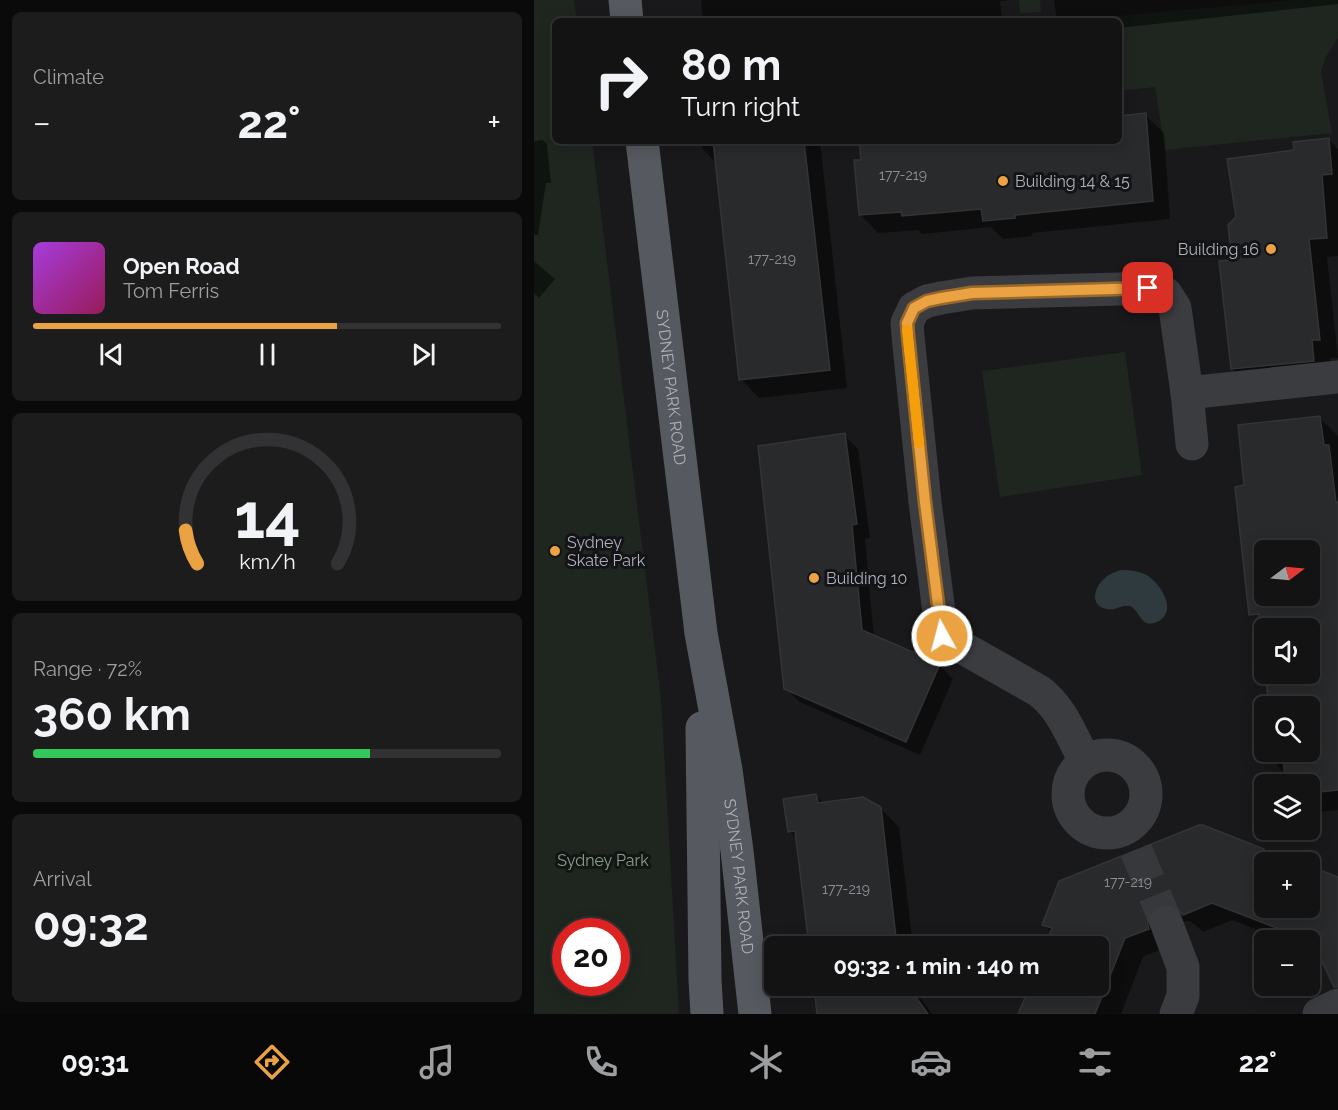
<!DOCTYPE html>
<meta charset="utf-8">
<style>
:root{--surface:#131314;--page:#1c1c1d;--text:#f1f3f6;--muted:#9d9ea0;--line:#323234;--accent:#eaa242}
body{margin:0;font-family:Raleway,sans-serif;background:var(--page);color:var(--text);height:100vh;display:flex;flex-direction:column;font-size:22px;white-space:nowrap}
*{box-sizing:border-box;margin:0}
p{font-size:20px;color:var(--muted)}
.icon{flex:none;width:33px;height:33px;fill:none;stroke:currentColor;stroke-width:2;stroke-linecap:round;stroke-linejoin:round}
.map{position:relative;flex:1;overflow:hidden}
.side{display:flex;flex-direction:column;gap:12px;padding:12px;background:#0a0a0b;width:534px}
.side>*{flex:none}
.top-card{position:absolute;left:18px;top:18px;width:570px;height:126px;border-radius:9px;box-shadow:0 3px 15px #0003,0 0 0 2px var(--line);background:#131314;color:var(--text);overflow:hidden}
.needle{width:39px;rotate:74deg}
.tools{position:absolute;left:720px;top:540px;display:grid;gap:12px}
.tools a{display:grid;place-items:center;width:66px;height:66px;border-radius:9px;background:var(--surface);box-shadow:0 3px 15px #0003,0 0 0 2px var(--line);font-size:30px}
.speed{position:absolute;left:18px;top:918px;display:flex;gap:12px;font-size:30px;font-weight:700;text-align:center}
.speed>*{display:grid;place-content:center;width:78px;height:78px;border-radius:50%;background:var(--surface);box-shadow:0 3px 15px #0003,0 0 0 2px var(--line);line-height:1}
.speed .limit{border:9px solid #d22;background:#fff;color:#111}
.pin{position:absolute;display:grid;place-items:center;width:51px;height:51px;color:#fff;margin:-26px;border-radius:12px;box-shadow:0 3px 9px #0006}
.me{position:absolute;width:66px;margin:-33px;rotate:353deg;stroke-linejoin:round;filter:drop-shadow(0 0 4px #0008)}
.turn{display:flex;align-items:center;gap:21px;height:126px;padding:0 30px;font-size:27px}
.turn .icon{width:78px;height:78px;stroke-width:2.5}
.turn b{display:block;font-size:42px;line-height:51px}
.big{font-size:45px;font-weight:700;line-height:1.1}
.side .widget{flex:1;display:flex;flex-direction:column;justify-content:center;gap:9px;min-width:0;padding:0 21px;border-radius:9px;background:var(--page)}
.side .dial{align-items:center;gap:0}
.dial svg{height:156px;overflow:visible;fill:none;stroke:var(--line);stroke-width:7;stroke-linecap:round;text-anchor:middle}
.dial text{fill:var(--text);stroke:none}
.song{display:flex;align-items:center;gap:18px}
.cover{width:72px;height:72px;border-radius:9px;background:linear-gradient(135deg,hsl(280 70% 55%),hsl(330 70% 35%))}
.played{height:6px;border-radius:3px;background:linear-gradient(90deg,var(--accent) 65%,var(--line) 65%)}
.keys{display:flex;justify-content:space-around;direction:ltr}
.heat{display:flex;justify-content:space-between;align-items:center;font-size:33px;direction:ltr}
.charge{height:9px;border-radius:4px;background:linear-gradient(90deg,#34c759 72%,var(--line) 0)}
.trip{position:absolute;left:230px;top:936px;width:345px;height:60px;border-radius:9px;background:var(--surface);box-shadow:0 3px 15px #0003,0 0 0 2px var(--line);font-weight:700;line-height:60px;text-align:center}
.tab-bar{display:flex;height:96px;justify-content:space-around;align-items:center;background:#080808;color:var(--muted)}
.tab-bar .icon{width:42px;height:42px}
.tab-bar .current{color:var(--accent)}
.tab-bar b{font-size:27px;color:var(--text)}
main{display:flex;flex:1;min-height:0}
.map>svg:first-child{display:block}
.green{fill:#1f2620;fill-rule:evenodd}
.water{fill:#2f3a3f}
.shadow{fill:#0007;fill-rule:evenodd}
.building{fill:#292a2c;stroke:#333437;stroke-width:1.5;fill-rule:evenodd}
.lines{fill:none;stroke-linecap:round;stroke-linejoin:round}
.minor-tunnel{stroke:#36383b;stroke-width:33;stroke-dasharray:33 16;stroke-linecap:butt}
.minor{stroke:#3a3c40;stroke-width:33}
.major{stroke:#56595f;stroke-width:33}
.route-casing{stroke:#98692b;stroke-width:15}
.route{stroke:#eaa242;stroke-width:10}
.slow{stroke:#f59e0b;stroke-width:10}
.poi-dot{fill:#eaa242;stroke:#141416;stroke-width:2}
.labels{text-anchor:middle;stroke-width:6;stroke-linejoin:round;paint-order:stroke}
.number-label{font-size:14px;fill:#8b9096}
.poi-label{font-size:16px;fill:#acb2ba;stroke:#141416;text-anchor:start}
.street-label{font-size:16px;fill:#acb2ba;stroke:#141416}
.park-label{font-size:16px;fill:#85a484;stroke:#141416}
</style>
<main>
<section class="side">
<div class="widget"><p>Climate</p>
<div class="heat"><a>−</a><b class="big">22°</b><a>+</a></div>
</div>
<div class="widget">
<div class="song"><i class="cover"></i><div><b>Open Road</b><p>Tom Ferris</p></div></div>
<div class="played"></div>
<div class="keys"><svg class="icon" aria-label="previous" viewBox="0 0 24 24"><path d="M18 5L8 12l10 7zM5 5v14"/></svg><svg class="icon" aria-label="pause" viewBox="0 0 24 24"><path d="M8 5v14M16 5v14"/></svg><svg class="icon" aria-label="next" viewBox="0 0 24 24"><path d="M6 5l10 7-10 7zM19 5v14"/></svg></div>
</div>
<div class="widget dial"><svg viewBox="0 0 100 80">
<path d="M14 69A42 42 0 1 1 86 69"/>
<path d="M14 69A42 42 0 0 1 8 52" stroke="#eaa242"/>
<text x="50" y="56" font-size="32" font-weight="700">14</text>
<text x="50" y="72" font-size="11">km/h</text>
</svg></div>
<div class="widget"><p>Range · 72%</p><b class="big">360 km</b><div class="charge"></div></div>
<div class="widget"><p>Arrival</p><b class="big">09:32</b></div>
</section>
<div class="map">
<svg width="804" height="1014" viewBox="0 0 804 1014">
<rect width="100%" height="100%" fill="#19191b"/>
<g class="green">
<path d="M0,0H40L43,21H21V141H58L127,699L145,1014H0ZM32,932H82V982H32Z"/>
<polygon points="485,0 506,0 507,12 486,13"/>
<polygon points="763,0 804,0 804,38 791,58 787,72 798,133 631,150 621,87 585,91 585,21 528,21"/>
<polygon points="591,352 608,475 466,497 448,371"/>
</g>
<path class="water" d="M587,570C596,570 606,571 614,576C628,585 646,615 620,623C606,627 606,610 596,606C588,604 581,611 573,609C555,606 560,587 571,578C575,574 581,572 587,570Z"/>
<g class="shadow">
<polygon points="167,0 476,0 466,1 468,21 169,21"/>
<polygon points="520,0 804,0 804,4 585,28 585,21 528,21 522,15"/>
<polygon points="611,115 630,133 636,219 498,233 498,236 469,239 457,227 388,234 384,230 344,233 326,214 329,161 327,141 585,141 585,117"/>
<polygon points="794,139 804,149 804,256 793,257 804,358 796,358 798,379 717,387 698,369 700,261 762,151"/>
<polygon points="9,140 13,144 17,183 12,183 4,235 0,235 0,141"/>
<polygon points="167,141 286,141 313,388 225,398 207,379 182,163 168,148"/>
<polygon points="0,261 21,279 5,298 0,293"/>
<path d="M786,418L804,436V810L776,813V784H753L752,774L742,764L741,752H776V706H736L733,674H776V628H730V654L712,486ZM730,550H776V596H730Z"/>
<polygon points="310,435 324,449 336,538 331,539 340,638 405,665 419,679 386,755 266,702 251,688"/>
<polygon points="282,796 290,804 346,808 365,827 379,946 276,946 263,839 255,831"/>
<polygon points="669,827 763,862 730,862 730,908 776,908 776,867 804,878 804,989 801,986 787,955 776,951 776,940 749,940 698,920 669,932 660,924 655,921 645,922 632,947 609,957 587,1014 486,1014 497,986 564,986 564,946 513,946 518,933 510,924"/>
<polygon points="281,986 383,986 384,995 398,1014 285,1014"/>
</g>
<g class="building">
<polygon points="612,113 619,201 481,215 481,218 449,221 447,209 368,216 367,212 325,215 320,160 327,160 325,141 585,141 585,116"/>
<polygon points="795,138 798,174 788,175 793,238 775,239 786,340 778,340 780,361 697,369 685,261 698,260 694,225 702,217 693,159 760,150 759,142"/>
<polygon points="179,141 270,141 296,370 205,380"/>
<path d="M786,416L790,445H795L802,502H804V790L776,793V784H752L748,752H776V706H735L731,674H776V628H726L725,614L715,615L701,487L710,485L704,425ZM730,550H776V596H730Z"/>
<polygon points="311,433 323,524 318,525 328,630 406,664 372,742 250,689 224,446"/>
<polygon points="282,794 284,803 329,797 347,807 363,946 275,946 261,831 254,832 249,799"/>
<polygon points="665,825 669,825 730,849 730,908 776,908 776,866 804,877 804,987 800,987 779,942 678,903 649,915 643,907 634,903 625,905 617,911 613,920 615,929 591,938 561,1014 484,1014 496,986 564,986 564,946 511,946 518,928 508,925 525,881"/>
<polygon points="280,986 374,986 394,1014 283,1014"/>
</g>
<g class="lines">
<polyline class="minor-tunnel" points="602,850 632,922"/>
<g class="minor">
<polyline points="653,393 658,444"/>
<circle cx="573" cy="794" r="39"/>
<path d="M551,761C538,737 528,708 505,691L408,636L391,502L374,336L373,323L380,308L393,301L407,298L438,293L624,288L632,294L641,308L653,393L804,377"/>
<polyline points="632,922 649,967 649,996 642,1014"/>
<polyline points="785,1014 804,1005"/>
</g>
<g class="major">
<polyline points="91,0 93,21"/>
<path id="s1" d="M108,141L167,633L192,770L203,851L221,1014"/>
<polyline points="168,728 171,980 173,1014"/>
</g>
</g>
<g class="lines">
<g class="route-casing">
<polyline id="route" points="408,636 391,502 374,336 373,323 380,308 393,301 407,298 438,293 614,288"/>
</g>
<use href="#route" class="route"/>
<polyline class="slow" points="373,330 385,443"/>
</g>
<g class="poi-dot">
<circle cx="469" cy="181" r="6"/>
<circle cx="737" cy="249" r="6"/>
<circle cx="21" cy="551" r="6"/>
<circle cx="280" cy="578" r="6"/>
</g>
<g class="labels">
<g class="number-label">
<text x="369" y="180">177-219</text>
<text x="238" y="264">177-219</text>
<text x="594" y="887">177-219</text>
<text x="312" y="894">177-219</text>
</g>
<g class="poi-label">
<text x="481" y="187">Building 14 &amp; 15</text>
<text x="725" y="255" text-anchor="end">Building 16</text>
<text x="33" y="548">Sydney<tspan x="33" dy="18">Skate Park</tspan></text>
<text x="292" y="584">Building 10</text>
</g>
<g class="street-label">
<text dy="6" stroke="none"><textPath href="#s1" startOffset="248">SYDNEY PARK ROAD</textPath></text>
<text dy="6" stroke="none"><textPath href="#s1" startOffset="742">SYDNEY PARK ROAD</textPath></text>
</g>
<g class="park-label">
<text x="69" y="866">Sydney Park</text>
</g>
</g>
</svg>
<div class="tools">
<a><svg class="needle" viewBox="-14 -14 28 28"><path d="M0-13l5 13h-10z" fill="#e53935"/><path d="M0 13l5-13h-10z" fill="#9d9ea0"/></svg></a>
<a><svg class="icon" aria-label="sound" viewBox="0 0 24 24"><path d="M4 9h4l5-4v14l-5-4H4zM17 9q2 3 0 6"/></svg></a>
<a><svg class="icon" aria-label="search" viewBox="0 0 24 24"><circle cx="10" cy="10" r="6"/><path d="M15 15l6 6"/></svg></a>
<a><svg class="icon" aria-label="layers" viewBox="0 0 24 24"><path d="M12 4l9 5-9 5-9-5zM3 14l9 5 9-5"/></svg></a>
<a>+</a>
<a>−</a>
</div>
<div class="speed"><div class="limit">20</div></div>
<div class="pin" style="left:614px;top:288px;background:#d93025"><svg class="icon" aria-label="arrive" viewBox="0 0 24 24"><path d="M6 21V4h12l-3 4 3 4H6"/></svg></div>
<svg class="me" style="left:408px;top:636px" viewBox="-20 -20 40 40"><circle r="17" fill="#eaa242" stroke="#fff" stroke-width="3"/><path d="M0-11L8 9 0 5-8 9z" fill="#fff"/></svg>
<div class="trip">09:32 · 1 min · 140 m</div>
<div class="top-card">
<div class="turn"><svg class="icon" aria-label="right" viewBox="0 0 24 24"><path d="M7 20v-9h11M14 6l5 5-5 5"/></svg><div><b>80 m</b>Turn right</div></div>
</div>
</div>
</main>
<nav class="tab-bar">
<b>09:31</b>
<svg class="icon current" aria-label="directions" viewBox="0 0 24 24"><path d="M12 3l9 9-9 9-9-9zM9 14v-3h6M13 9l2 2-2 2"/></svg>
<svg class="icon" aria-label="music" viewBox="0 0 24 24"><path d="M9 18V5l10-2v13"/><circle cx="6" cy="18" r="3"/><circle cx="16" cy="16" r="3"/></svg>
<svg class="icon" aria-label="phone" viewBox="0 0 24 24"><path d="M5 4h4l2 5-3 2q2 4 5 5l2-3 5 2v4C11 20 4 13 5 4z"/></svg>
<svg class="icon" aria-label="climate" viewBox="0 0 24 24"><path d="M12 3v18M4 7l16 10M4 17L20 7"/></svg>
<svg class="icon" aria-label="car" viewBox="0 0 24 24"><path d="M5 17H2v-5l4-1 3-4h7l3 4 3 1v5h-3M9 17h6M6 11h13"/><circle cx="7" cy="17" r="2"/><circle cx="17" cy="17" r="2"/></svg>
<svg class="icon" aria-label="filters" viewBox="0 0 24 24"><path d="M4 7h16M4 17h16"/><circle cx="9" cy="7" r="2"/><circle cx="15" cy="17" r="2"/></svg>
<b>22°</b>
</nav>
